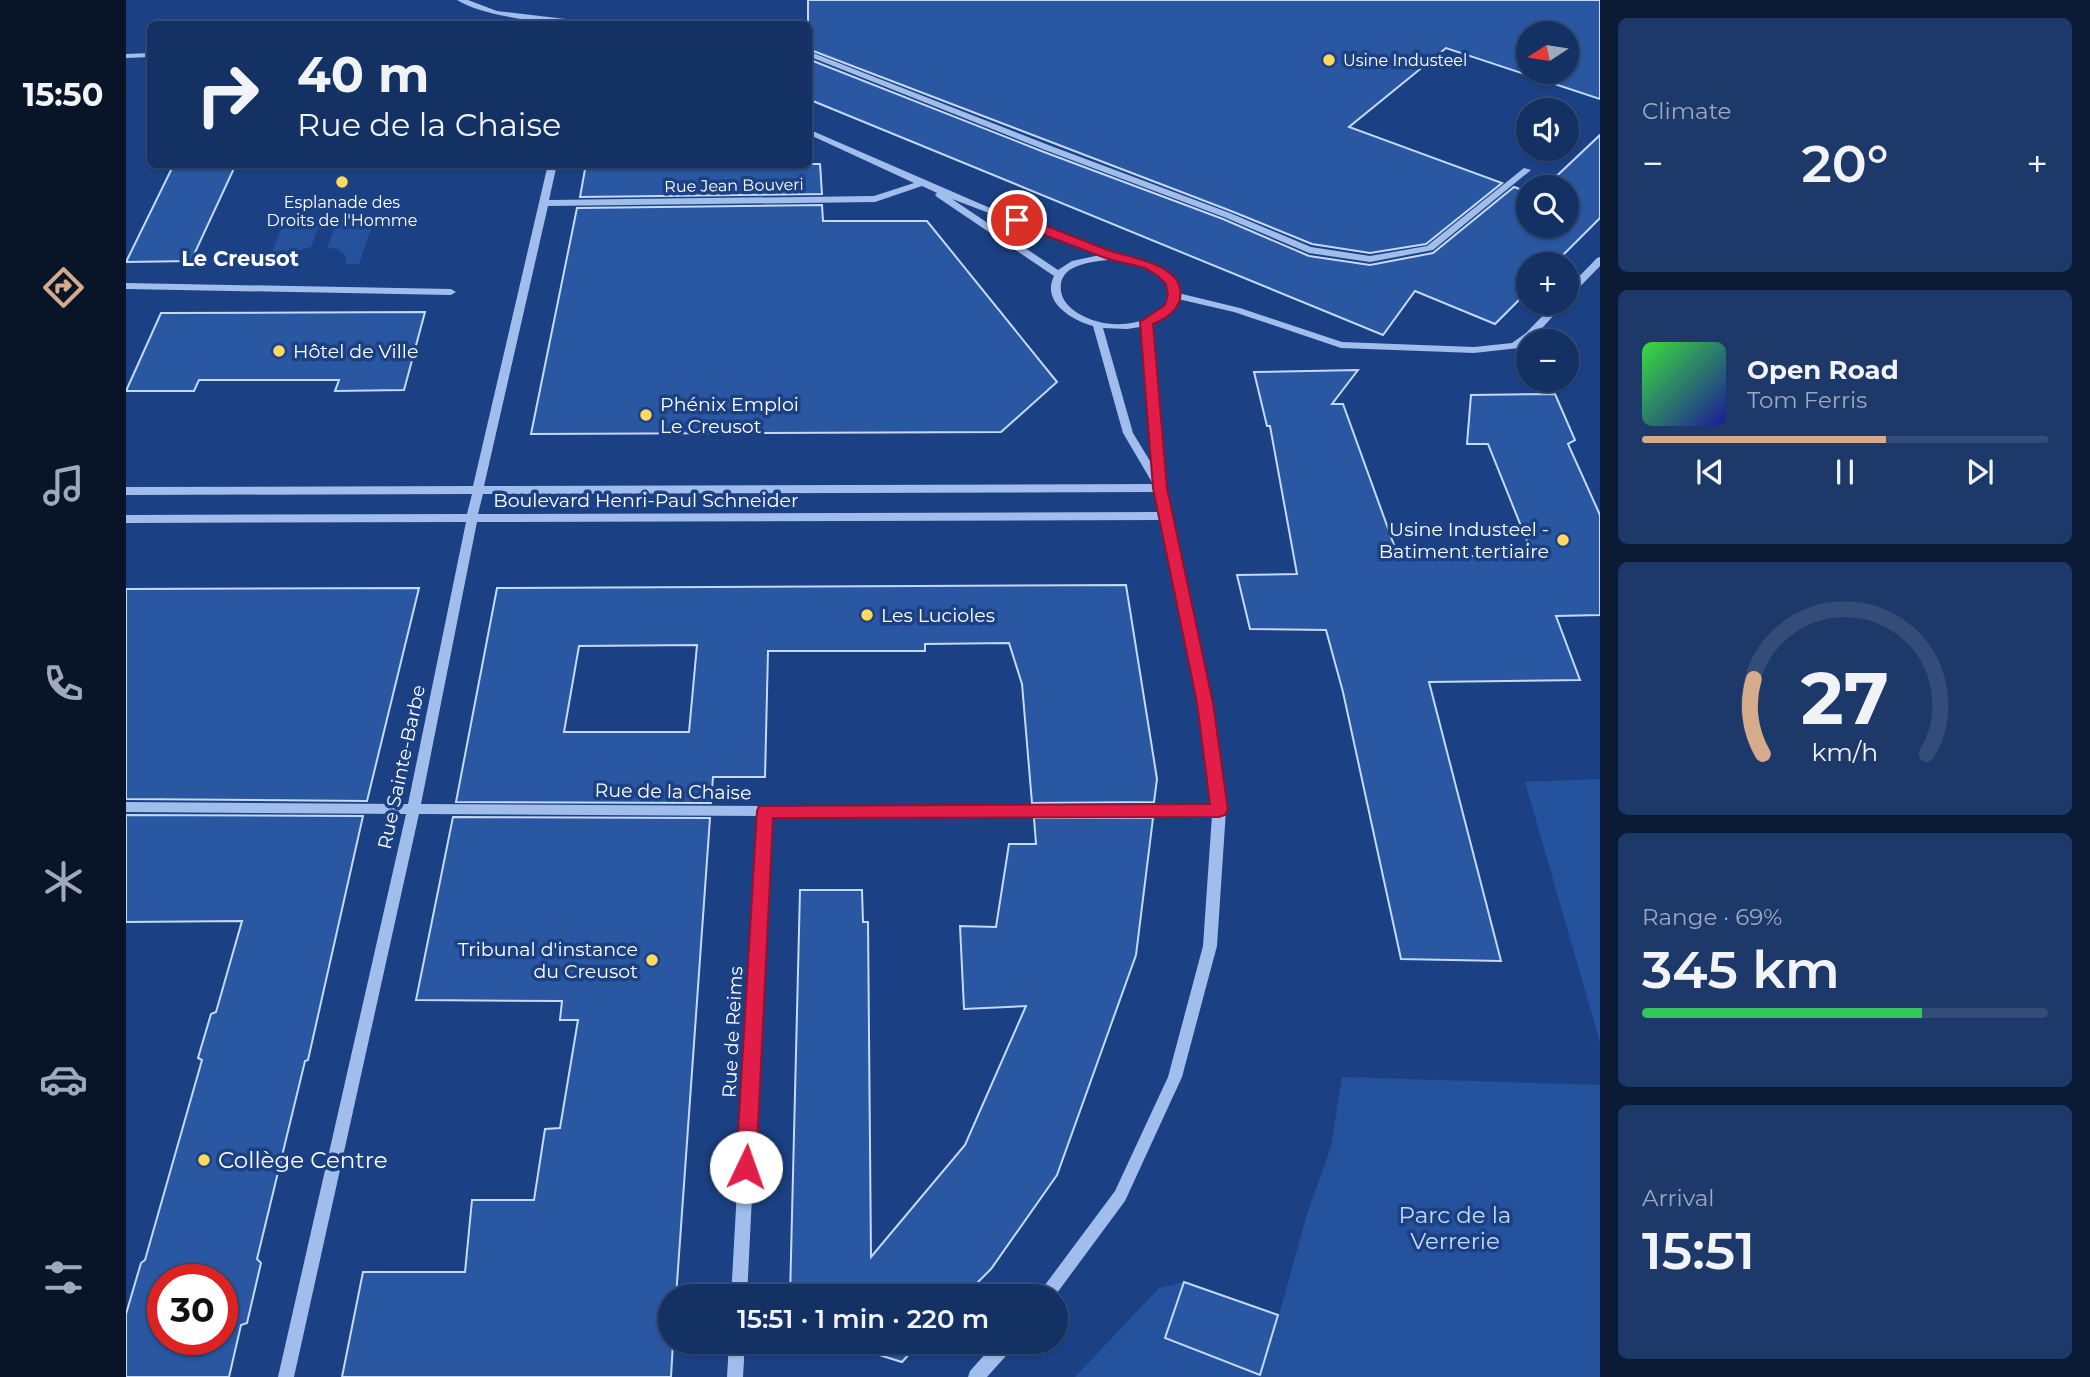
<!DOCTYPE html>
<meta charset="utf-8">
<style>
:root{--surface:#143163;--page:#1d3969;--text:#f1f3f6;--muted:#9da9be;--line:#334c78;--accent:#d6ab8b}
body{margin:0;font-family:Montserrat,sans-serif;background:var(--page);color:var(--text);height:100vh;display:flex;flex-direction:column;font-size:26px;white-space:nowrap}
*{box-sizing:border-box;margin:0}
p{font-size:23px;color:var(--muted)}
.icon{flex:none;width:38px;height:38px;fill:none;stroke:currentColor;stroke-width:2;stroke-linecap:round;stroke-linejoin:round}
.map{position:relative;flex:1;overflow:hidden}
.details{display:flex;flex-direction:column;gap:18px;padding:18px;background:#0b1b36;width:490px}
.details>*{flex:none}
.top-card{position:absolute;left:21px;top:21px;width:665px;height:147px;border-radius:10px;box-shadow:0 2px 5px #0004,0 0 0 2px var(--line);background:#143163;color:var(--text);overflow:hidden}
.needle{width:46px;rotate:258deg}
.tools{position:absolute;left:1390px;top:21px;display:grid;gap:14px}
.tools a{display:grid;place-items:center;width:63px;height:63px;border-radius:50%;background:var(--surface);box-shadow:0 2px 5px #0004,0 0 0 2px var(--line);font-size:35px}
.speed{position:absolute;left:21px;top:1264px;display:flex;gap:14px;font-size:35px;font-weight:700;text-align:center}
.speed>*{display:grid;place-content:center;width:91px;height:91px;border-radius:50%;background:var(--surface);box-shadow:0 2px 5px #0004,0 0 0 2px var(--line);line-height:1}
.speed .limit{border:10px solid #d22;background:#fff;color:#111}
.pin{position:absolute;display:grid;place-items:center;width:60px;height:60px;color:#fff;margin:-30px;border:4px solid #fff;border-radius:50%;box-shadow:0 2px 7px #0007}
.me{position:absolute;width:77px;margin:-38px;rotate:3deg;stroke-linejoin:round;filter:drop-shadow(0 0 5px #0008)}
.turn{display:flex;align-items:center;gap:24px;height:147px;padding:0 35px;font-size:32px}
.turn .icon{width:91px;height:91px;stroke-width:2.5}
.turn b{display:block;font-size:49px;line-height:60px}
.big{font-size:52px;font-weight:600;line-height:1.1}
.details .tile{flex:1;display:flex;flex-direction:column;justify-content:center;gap:10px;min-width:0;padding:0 24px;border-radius:10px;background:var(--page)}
.details .dial{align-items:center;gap:0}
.dial svg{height:182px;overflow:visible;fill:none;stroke:var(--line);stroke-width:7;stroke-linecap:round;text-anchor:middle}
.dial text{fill:var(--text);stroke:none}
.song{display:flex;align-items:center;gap:21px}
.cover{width:84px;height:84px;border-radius:10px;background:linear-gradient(135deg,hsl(120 70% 55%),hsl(240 70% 35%))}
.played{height:7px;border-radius:4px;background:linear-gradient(90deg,var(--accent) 60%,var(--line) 60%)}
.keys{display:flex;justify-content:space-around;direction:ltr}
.heat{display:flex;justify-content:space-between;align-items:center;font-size:38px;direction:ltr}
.charge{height:10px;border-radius:5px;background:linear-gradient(90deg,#34c759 69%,var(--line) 0)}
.trip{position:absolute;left:532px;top:1284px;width:410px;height:70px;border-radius:35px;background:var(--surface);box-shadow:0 2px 5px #0004,0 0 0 2px var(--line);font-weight:600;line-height:70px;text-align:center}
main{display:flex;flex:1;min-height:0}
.dock{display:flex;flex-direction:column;width:126px;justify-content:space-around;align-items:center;background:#081428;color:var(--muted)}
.dock .icon{width:49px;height:49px}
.dock .selected{color:var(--accent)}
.dock b{font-size:32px;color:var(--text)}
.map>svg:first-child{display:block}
.green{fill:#24529d}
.building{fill:#2957a2;stroke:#c5d9f8;stroke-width:2;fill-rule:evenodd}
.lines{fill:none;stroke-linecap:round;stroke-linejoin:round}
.minor{fill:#a0bdeb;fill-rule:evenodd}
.route{fill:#e11d48;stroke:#92132f;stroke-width:2}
.poi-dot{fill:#fdd95d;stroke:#1b4184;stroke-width:2.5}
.labels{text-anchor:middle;stroke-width:7;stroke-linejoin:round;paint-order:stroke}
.far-poi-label{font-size:16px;fill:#fff;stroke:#1b4184;text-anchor:start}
.far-street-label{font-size:16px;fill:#fff;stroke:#1b4184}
.poi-label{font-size:19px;fill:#fff;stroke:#1b4184;text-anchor:start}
.street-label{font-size:19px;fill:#fff;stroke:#1b4184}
.far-district-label{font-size:21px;font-weight:bold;fill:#fff;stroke:#1b4184}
.near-poi-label{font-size:23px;fill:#fff;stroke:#1b4184;text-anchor:start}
.near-park-label{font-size:23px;fill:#c5d9f8;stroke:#1b4184}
</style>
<main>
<nav class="dock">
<b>15:50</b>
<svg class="icon selected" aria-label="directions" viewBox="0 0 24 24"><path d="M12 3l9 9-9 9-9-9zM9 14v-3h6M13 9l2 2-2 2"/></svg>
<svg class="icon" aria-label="music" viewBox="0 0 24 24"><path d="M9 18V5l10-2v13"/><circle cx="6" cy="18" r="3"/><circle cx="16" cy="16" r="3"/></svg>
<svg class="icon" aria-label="phone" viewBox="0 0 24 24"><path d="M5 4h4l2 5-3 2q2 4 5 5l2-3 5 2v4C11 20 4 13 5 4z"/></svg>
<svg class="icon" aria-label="climate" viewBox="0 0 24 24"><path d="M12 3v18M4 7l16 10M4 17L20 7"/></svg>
<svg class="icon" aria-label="car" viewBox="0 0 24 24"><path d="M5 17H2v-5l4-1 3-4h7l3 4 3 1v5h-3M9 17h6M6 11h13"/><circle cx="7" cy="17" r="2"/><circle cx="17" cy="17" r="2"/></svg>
<svg class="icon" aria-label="filters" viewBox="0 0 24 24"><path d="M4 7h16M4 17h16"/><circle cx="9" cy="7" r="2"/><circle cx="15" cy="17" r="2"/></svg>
</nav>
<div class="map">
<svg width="1474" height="1377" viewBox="0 0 1474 1377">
<rect width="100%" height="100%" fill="#1b4184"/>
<g class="green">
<polygon points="158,222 194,223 185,247 165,253 154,263 141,264"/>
<polygon points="247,222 233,264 219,264 220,256 212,249 201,248 210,223"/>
<polygon points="1474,779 1474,1042 1399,782"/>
<polygon points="1216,1077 1474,1085 1474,1377 949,1377 1033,1288 1058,1282 1153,1315 1181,1214 1205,1147"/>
</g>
<g class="building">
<path d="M682,0H1474V99L1320,48L1223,127L1376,183L1300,244L1244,253L1186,244L1105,211L682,49ZM1402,33H1440V72H1402Z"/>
<polygon points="682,59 918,152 1097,219 1183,256 1244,265 1307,253 1388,187 1402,192 1402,226 1440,226 1440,187 1419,187 1474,135 1474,218 1428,264 1402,264 1402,291 1369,324 1289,291 1257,335 682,99"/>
<polygon points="48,164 110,164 65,261 0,262"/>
<polygon points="460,164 694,164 696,194 454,197"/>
<polygon points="696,205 697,221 801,221 931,382 875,432 405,434 451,208"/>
<polygon points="299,312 278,390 209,391 213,380 73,380 68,391 0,391 35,313"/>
<polygon points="1232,370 1206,404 1217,404 1272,556 1407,556 1362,444 1341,444 1345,395 1429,394 1449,440 1442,444 1474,515 1474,615 1430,616 1454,680 1303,682 1375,961 1275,959 1217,692 1200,630 1124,629 1111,575 1171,574 1144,426 1141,426 1128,372"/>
<path d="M1000,585L1031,779L1028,802L906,803L896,684L883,643L799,644V651H642L639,777H587L585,803L330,802L371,588ZM571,645L563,732H438L453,646Z"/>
<polygon points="293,588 241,801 0,799 0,589"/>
<path d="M0,815L237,816L182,1060L179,1061L131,1259L135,1263L121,1323L115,1325L103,1377H0V1314L15,1263L19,1260L76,1060L72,1058L85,1014L90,1012L116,921L0,922ZM37,1279H96V1339H37Z"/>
<polygon points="327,817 584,818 550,1297 544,1297 544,1342 547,1342 545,1377 216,1377 237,1272 339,1272 346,1200 408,1200 419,1129 434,1128 452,1020 434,1020 436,1001 290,1000"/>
<polygon points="908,818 1027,818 1010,955 931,1175 865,1269 837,1297 664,1297 674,890 736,890 737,922 742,922 745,1257 839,1145 900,1006 838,1009 834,926 870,927 883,844 910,844"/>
<polygon points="1058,1282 1152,1315 1134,1375 1039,1338"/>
<polygon points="711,1342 794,1342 776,1362"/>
</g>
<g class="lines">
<g class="minor">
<path d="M331,0H342L371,11L465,22L469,24C437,27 357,17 331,0Z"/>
<polygon points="682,51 925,146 1104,213 1185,247 1244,256 1301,246 1398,168 1405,170 1307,250 1244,262 1183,253 1098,217 919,150 682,56"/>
<polygon points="24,53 24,57 0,58 0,54"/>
<path d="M682,129L864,208L976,250L1027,263L1046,278L1052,293L1114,308L1216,342L1348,347L1386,343L1400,333L1429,303H1439L1408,337L1393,348L1348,353L1215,348L1108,312L1052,299L1044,313L1026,324L1039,488L1085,703L1100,810L1091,946L1056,1077L999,1201L928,1297H910L989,1191L1042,1077L1077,946L1086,815L645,816L621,1297H605L632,816L293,814L168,1377H152L280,814L0,812V802L282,804L340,522L0,523V515L341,514L346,494L0,495V487L347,486L422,164H431L423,200L748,196L788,183L682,134ZM796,186L811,193L809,195L811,197L928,276C915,302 946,320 967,326L997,433L1027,484L358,486L422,206L749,202ZM826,199L974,255L946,261L932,270ZM989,259C1102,283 1012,352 950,312C943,307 936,300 935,291C931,262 970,262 989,259ZM1014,327H1016L1027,466L1007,433L977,328L1001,329ZM1029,492L1034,512L352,514L357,494ZM1035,520L1073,703L1086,805L639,806L295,804L351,522Z"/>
<polygon points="1474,257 1474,266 1443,298 1440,299 1440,290 1471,258"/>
<polygon points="0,283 325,289 330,292 325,295 0,289"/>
<polygon points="603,1342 619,1342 617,1377 601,1377"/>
<polygon points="870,1342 889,1342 887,1348 861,1377 842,1377 844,1371"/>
</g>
</g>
<path class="route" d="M891,216C921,225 950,238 979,249C1001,258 1061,263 1054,299C1051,312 1039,319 1027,324L1041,488L1087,703L1102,810L1099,815L1093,817L647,818L630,1167L627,1173L620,1176L613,1173L610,1167L631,811L633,806L1084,804L1071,703L1027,488L1014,322L1039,305L1042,295L1040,284L1032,276L1019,268L982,259L887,223L885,220Z"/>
<g class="poi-dot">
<circle cx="1203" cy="60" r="7"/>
<circle cx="216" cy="182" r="7"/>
<circle cx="153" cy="351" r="7"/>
<circle cx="520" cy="415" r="7"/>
<circle cx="1437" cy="540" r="7"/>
<circle cx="741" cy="615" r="7"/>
<circle cx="526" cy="960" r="7"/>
<circle cx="78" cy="1160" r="7"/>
</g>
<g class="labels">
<g class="far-poi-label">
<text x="1217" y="66">Usine Industeel</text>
<text x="216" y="208" text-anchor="middle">Esplanade des<tspan x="216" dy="18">Droits de l'Homme</tspan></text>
</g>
<g class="far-street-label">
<text transform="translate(608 185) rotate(-1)" y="6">Rue Jean Bouveri</text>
</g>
<g class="poi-label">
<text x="167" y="358">Hôtel de Ville</text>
<text x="534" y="411">Phénix Emploi<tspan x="534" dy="22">Le Creusot</tspan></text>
<text x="1423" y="536" text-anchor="end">Usine Industeel -<tspan x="1423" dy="22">Batiment tertiaire</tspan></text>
<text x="755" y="622">Les Lucioles</text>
<text x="512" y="956" text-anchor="end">Tribunal d'instance<tspan x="512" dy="22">du Creusot</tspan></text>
</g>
<g class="street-label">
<text x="520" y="507">Boulevard Henri-Paul Schneider</text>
<text transform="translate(275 767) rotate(-78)" y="7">Rue Sainte-Barbe</text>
<text transform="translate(547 791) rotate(1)" y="7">Rue de la Chaise</text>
<text transform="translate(606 1032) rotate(-87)" y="7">Rue de Reims</text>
</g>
<g class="far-district-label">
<text x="114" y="266">Le Creusot</text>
</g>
<g class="near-poi-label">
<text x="92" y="1168">Collège Centre</text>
</g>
<g class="near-park-label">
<text x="1329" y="1223">Parc de la<tspan x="1329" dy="26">Verrerie</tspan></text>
</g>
</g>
</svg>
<div class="tools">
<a><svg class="needle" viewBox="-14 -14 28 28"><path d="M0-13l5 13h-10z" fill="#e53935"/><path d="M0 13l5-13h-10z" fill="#9da9be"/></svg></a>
<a><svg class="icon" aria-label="sound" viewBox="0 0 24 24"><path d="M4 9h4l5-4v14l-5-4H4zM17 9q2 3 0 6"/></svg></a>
<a><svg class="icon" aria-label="search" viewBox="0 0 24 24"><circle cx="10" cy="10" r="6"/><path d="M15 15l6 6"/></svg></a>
<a>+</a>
<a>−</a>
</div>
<div class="speed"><div class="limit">30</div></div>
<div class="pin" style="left:891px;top:220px;background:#d93025"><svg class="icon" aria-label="arrive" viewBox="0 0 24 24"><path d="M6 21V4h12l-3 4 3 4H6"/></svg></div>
<svg class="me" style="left:620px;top:1167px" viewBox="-20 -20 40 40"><circle r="19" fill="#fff"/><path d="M0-13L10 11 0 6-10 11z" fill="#e11d48"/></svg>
<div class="trip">15:51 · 1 min · 220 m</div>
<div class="top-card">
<div class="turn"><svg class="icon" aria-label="right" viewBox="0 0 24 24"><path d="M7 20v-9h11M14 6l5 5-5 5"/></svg><div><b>40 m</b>Rue de la Chaise</div></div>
</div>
</div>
<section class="details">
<div class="tile"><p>Climate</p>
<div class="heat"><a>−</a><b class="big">20°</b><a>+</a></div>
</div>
<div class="tile">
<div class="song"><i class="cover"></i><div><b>Open Road</b><p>Tom Ferris</p></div></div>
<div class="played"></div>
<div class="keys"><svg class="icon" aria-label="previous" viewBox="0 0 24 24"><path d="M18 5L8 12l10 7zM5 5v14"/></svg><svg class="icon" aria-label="pause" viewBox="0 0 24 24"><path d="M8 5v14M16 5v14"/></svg><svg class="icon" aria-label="next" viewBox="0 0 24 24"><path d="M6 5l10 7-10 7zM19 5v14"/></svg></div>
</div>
<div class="tile dial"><svg viewBox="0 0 100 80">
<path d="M14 69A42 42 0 1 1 86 69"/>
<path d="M14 69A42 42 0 0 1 10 36" stroke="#d6ab8b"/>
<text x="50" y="56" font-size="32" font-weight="700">27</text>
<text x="50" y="72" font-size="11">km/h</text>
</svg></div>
<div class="tile"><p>Range · 69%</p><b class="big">345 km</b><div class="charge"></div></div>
<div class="tile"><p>Arrival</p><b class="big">15:51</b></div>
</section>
</main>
